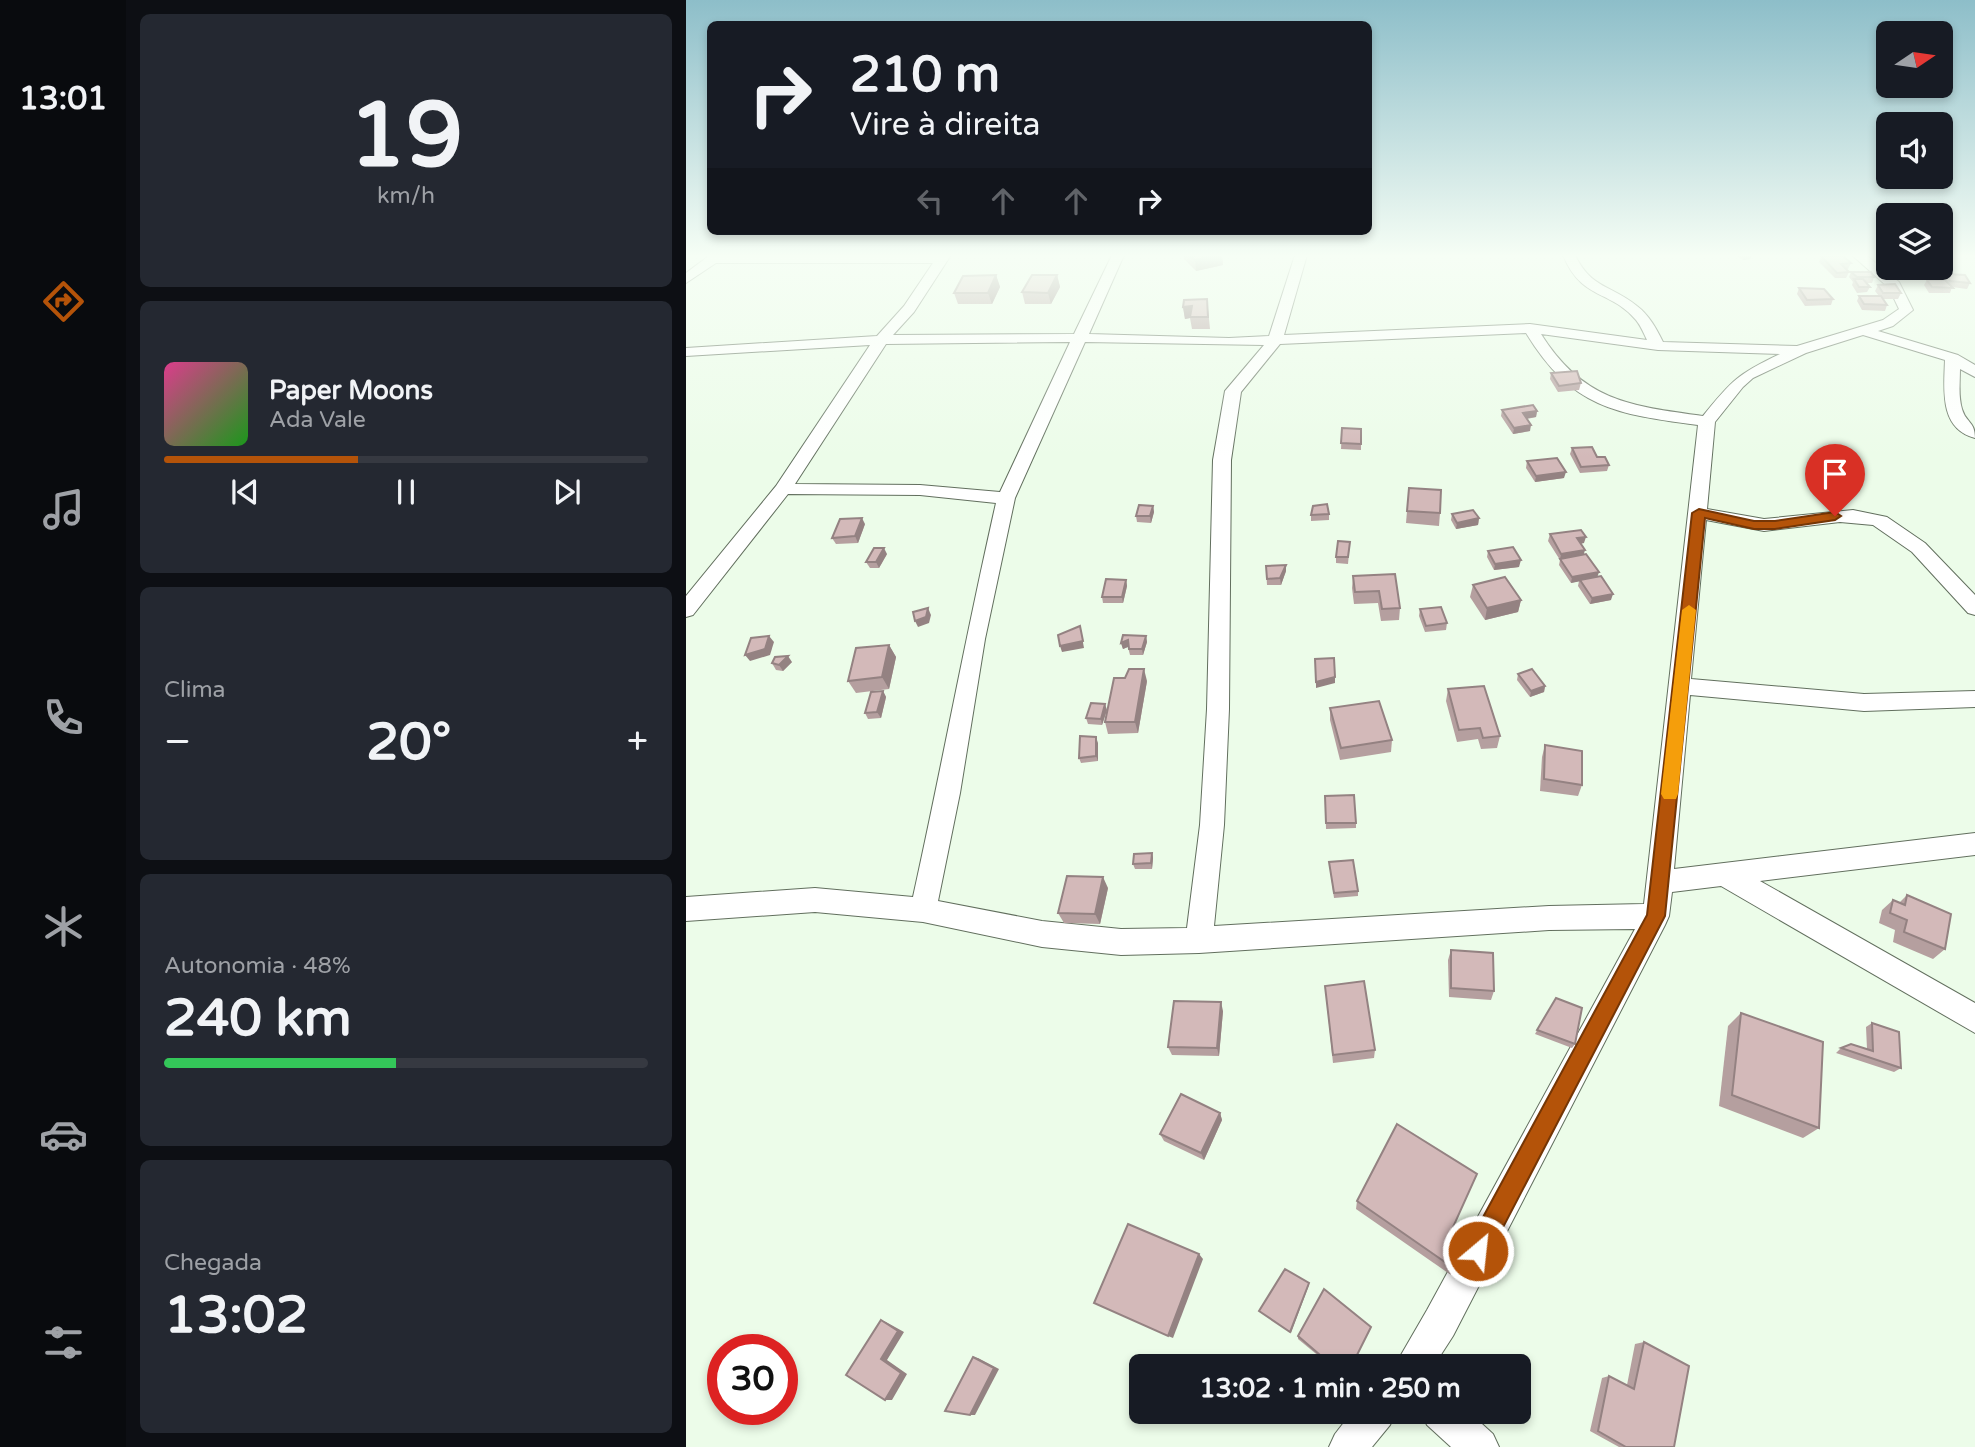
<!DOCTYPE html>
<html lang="pt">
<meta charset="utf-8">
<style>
:root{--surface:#171b24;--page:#242831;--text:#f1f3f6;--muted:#9ea1a6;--line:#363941;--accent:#b45309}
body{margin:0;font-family:"Varela Round",sans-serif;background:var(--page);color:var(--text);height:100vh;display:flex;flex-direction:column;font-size:26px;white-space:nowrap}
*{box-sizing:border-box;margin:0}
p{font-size:23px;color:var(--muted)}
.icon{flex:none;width:38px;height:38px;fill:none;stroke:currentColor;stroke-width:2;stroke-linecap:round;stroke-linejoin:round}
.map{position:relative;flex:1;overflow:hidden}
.panel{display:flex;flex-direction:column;gap:14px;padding:14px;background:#0d0f14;width:560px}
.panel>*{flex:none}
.hud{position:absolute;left:21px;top:21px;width:665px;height:214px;border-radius:10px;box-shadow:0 4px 10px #0003;background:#171b24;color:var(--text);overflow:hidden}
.needle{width:46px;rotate:77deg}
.tools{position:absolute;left:1190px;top:21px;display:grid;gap:14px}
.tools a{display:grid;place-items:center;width:77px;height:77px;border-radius:10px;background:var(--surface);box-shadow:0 4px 10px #0003;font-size:35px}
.speed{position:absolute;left:21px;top:1334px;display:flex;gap:14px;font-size:35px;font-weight:700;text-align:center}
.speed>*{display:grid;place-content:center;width:91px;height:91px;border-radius:50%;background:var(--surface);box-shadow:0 4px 10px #0003;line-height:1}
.speed .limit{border:10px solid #d22;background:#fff;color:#111}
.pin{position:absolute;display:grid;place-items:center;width:60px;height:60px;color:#fff;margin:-72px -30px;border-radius:50% 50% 50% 0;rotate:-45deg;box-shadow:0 0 7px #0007}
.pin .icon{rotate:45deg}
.me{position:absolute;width:77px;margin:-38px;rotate:28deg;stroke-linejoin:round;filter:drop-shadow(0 0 5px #0008)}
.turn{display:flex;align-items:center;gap:24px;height:147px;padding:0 28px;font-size:32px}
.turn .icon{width:91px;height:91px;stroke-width:2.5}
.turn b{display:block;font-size:49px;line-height:60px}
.lanes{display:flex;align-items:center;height:66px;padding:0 28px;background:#0003;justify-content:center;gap:35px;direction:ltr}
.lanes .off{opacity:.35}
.big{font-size:52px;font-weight:700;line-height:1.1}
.panel .tile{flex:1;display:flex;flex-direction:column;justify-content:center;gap:10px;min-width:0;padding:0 24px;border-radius:10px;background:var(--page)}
.panel .dial{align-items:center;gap:0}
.dial b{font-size:91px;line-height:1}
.song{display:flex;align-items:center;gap:21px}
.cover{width:84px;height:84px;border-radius:10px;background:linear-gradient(135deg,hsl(330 70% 55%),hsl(120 70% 35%))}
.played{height:7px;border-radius:4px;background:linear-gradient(90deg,var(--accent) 40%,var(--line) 40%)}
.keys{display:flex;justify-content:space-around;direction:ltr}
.heat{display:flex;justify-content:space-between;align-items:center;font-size:38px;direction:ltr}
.charge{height:10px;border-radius:5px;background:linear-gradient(90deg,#34c759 48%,var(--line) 0)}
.trip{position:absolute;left:443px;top:1354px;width:402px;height:70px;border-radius:10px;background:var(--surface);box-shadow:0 4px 10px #0003;font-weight:700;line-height:70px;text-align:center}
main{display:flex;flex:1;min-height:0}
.tab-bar{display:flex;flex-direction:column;width:126px;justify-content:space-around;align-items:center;background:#090b0e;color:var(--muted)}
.tab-bar .icon{width:49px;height:49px}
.tab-bar .selected{color:var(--accent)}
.tab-bar b{font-size:32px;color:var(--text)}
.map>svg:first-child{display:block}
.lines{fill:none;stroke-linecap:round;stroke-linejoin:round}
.street-casing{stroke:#626f5e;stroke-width:2}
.street{fill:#fff;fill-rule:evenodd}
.wall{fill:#b59f9f}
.shaded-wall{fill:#948282}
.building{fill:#d3b9b9;stroke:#948282;stroke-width:2}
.route{fill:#b45309;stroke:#753606;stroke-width:2}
.slow{fill:#f59e0b}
</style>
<main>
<nav class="tab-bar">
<b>13:01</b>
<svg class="icon selected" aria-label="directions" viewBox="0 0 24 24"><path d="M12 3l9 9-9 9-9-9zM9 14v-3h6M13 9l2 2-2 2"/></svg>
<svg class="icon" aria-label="music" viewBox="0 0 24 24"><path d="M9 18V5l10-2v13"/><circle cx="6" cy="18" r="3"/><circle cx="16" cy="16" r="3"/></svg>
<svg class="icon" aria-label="phone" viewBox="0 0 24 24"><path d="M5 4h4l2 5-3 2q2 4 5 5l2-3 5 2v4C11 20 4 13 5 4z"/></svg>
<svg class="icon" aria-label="climate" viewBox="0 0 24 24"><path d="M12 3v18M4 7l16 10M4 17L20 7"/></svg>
<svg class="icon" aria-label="car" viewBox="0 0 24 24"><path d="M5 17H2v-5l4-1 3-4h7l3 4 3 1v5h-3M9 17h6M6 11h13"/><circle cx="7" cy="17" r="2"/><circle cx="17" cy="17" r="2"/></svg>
<svg class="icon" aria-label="filters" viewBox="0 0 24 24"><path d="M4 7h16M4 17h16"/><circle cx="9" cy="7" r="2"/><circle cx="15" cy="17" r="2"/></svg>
</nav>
<section class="panel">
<div class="tile dial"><b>19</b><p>km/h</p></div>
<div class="tile">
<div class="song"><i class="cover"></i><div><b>Paper Moons</b><p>Ada Vale</p></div></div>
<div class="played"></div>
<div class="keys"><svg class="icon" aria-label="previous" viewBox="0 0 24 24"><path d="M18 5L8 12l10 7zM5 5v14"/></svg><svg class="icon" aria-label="pause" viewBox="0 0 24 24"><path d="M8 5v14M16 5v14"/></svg><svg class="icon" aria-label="next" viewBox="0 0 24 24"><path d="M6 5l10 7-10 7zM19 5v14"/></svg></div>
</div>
<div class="tile"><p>Clima</p>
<div class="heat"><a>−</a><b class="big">20°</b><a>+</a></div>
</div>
<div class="tile"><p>Autonomia · 48%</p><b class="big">240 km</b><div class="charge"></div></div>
<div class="tile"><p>Chegada</p><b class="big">13:02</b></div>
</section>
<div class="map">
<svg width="1289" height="1447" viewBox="0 0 1289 1447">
<rect width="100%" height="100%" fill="#ecfce9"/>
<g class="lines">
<g class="street-casing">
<g id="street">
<path d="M24,255H265L228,312L207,335L388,334L426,255H438L403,334L543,338L583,336L609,255H621L598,335L844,324L961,340C958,334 955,326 950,320C925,290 895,300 877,255H889C905,289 926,285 951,306C963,315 970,328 977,342L1111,346L1197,320L1213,309L1203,288L1166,255H1180L1213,282L1227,310L1207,326L1192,331L1272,355L1289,365V377L1274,369C1274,382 1272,396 1276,409C1280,423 1289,421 1289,438C1253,429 1258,389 1259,360L1177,335L1120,353L1067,378L1057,387L1029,422L1021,509L1078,519L1167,510L1201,517L1239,543L1289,595V615L1282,613L1226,552L1187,525L1154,522L1078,531L1020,520L1005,679L1178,694L1289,691V707L1178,711L1004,695L988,869L1289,833V855L1074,881L1289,1003V1033L1035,886L986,892L983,916L979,925L767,1336L747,1367H708L741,1310L949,929L863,930L513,953L435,955L356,947L237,922L129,912L0,921V897L129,888L227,897C256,766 280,634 310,503L234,495L102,494L7,615L0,617V596L90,486L184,345L0,356V348L191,336L218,306L247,263H30L0,283V273ZM840,333C886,408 929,414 1012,425L958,904L863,906L528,926L538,825L543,709L545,460L555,392L594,344ZM855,334L972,350L1094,354C1052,374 1046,380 1017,416C944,406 897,401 855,334ZM384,342L314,492L234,485L109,484L200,344ZM399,342L578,345L539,391L527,460L521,709L514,825L501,928L435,929L356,921L252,901L274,793L299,639L329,498Z"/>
<polygon points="666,1412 710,1412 704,1425 686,1447 643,1447 649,1434"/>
<polygon points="735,1412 783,1412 807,1434 813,1447 765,1447 741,1425"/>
</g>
</g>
<use href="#street" class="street"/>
</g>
<g class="wall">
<polygon points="497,255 536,255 537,265 510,271 498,259"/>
<polygon points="1050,255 1066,255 1064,259 1057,260"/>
<polygon points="1135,256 1165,263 1162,269 1160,269 1163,272 1160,278 1149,278 1133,262"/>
<polygon points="1165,272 1188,277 1186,283 1180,283 1184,287 1181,292 1171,293 1166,285 1167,282 1163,277"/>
<polygon points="1260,274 1284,283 1281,289 1266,287 1264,293 1243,293 1238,285 1241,280 1257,280"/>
<polygon points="310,275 314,287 306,304 272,304 268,293"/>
<polygon points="371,275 374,287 365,304 339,304 336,292"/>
<polygon points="1192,285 1215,293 1212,299 1197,299 1201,305 1199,311 1176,310 1171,301 1173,296 1193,296 1189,291"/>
<polygon points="1113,288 1147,299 1145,305 1119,306 1111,294"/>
<polygon points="521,299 524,329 506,329 504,318 499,319 497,307"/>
<polygon points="865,373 895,383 893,390 872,392 864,379"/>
<polygon points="816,410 851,411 850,417 841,419 844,431 827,434 815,416"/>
<polygon points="656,428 675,429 675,450 655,449"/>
<polygon points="886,448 911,457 923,465 921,471 894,473 884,454"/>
<polygon points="841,461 878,478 849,482 840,468"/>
<polygon points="723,488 754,513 753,526 720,523"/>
<polygon points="467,506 468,512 465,523 451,522 450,516"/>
<polygon points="643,514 643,520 625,521 625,515"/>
<polygon points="766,514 793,518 792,525 770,529 765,520"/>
<polygon points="179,524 172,543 150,544 146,538"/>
<polygon points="864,534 898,543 894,544 898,554 925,600 904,604 892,586 893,581 885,583 873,565 874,560 862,541"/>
<polygon points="664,542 662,564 650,563 650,557"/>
<polygon points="802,551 833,567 808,570 801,557"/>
<polygon points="201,554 193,568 184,568 180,562"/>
<polygon points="580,566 600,571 595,585 581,585"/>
<polygon points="709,574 714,608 713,620 695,621 692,603 668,604 666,588 667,576"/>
<polygon points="440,580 441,586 437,603 417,603 416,597"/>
<polygon points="787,585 835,600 832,612 799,620 784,597"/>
<polygon points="734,609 761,623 760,630 739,632 733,616"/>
<polygon points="460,636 461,642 457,655 444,655 442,647 437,649 435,643"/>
<polygon points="203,645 210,657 203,689 170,693 162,681"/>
<polygon points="106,662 97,671 90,670 86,663"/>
<polygon points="832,674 859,686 858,692 844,697 831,680"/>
<polygon points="461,681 452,733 422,734 419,722"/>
<polygon points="762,689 814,736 811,748 795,749 792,739 771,742 760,701"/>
<polygon points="197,691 200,697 195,718 182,719 179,713"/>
<polygon points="644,708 706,740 705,752 654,760 644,720"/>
<polygon points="421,710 416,725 402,724 400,718"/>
<polygon points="412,743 412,761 395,763 393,758"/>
<polygon points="859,745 896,785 892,796 854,791 856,757"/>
<polygon points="639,796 670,823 670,828 640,829"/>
<polygon points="466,853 467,858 466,869 449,869 447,864"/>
<polygon points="643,862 672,891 672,896 648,898"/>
<polygon points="422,888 414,924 378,923 372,913"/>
<polygon points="1221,895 1259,949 1247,959 1207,942 1209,930 1193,923 1196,910 1207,900 1213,903"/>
<polygon points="765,950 808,991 805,1000 763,997 762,960"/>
<polygon points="639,986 689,1050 688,1058 647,1063"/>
<polygon points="870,998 889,1044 886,1048 849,1034"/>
<polygon points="537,1011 533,1056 486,1055 482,1047"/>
<polygon points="1055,1013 1133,1128 1117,1138 1033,1106 1042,1026"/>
<polygon points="1186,1023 1215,1068 1208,1072 1150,1053 1155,1048 1181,1049 1180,1027"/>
<polygon points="534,1113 536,1120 518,1160 478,1141 474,1134"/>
<polygon points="671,1201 767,1227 769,1269 765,1275 670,1209"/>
<polygon points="612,1336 665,1367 646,1367 612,1339"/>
<polygon points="958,1342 988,1447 933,1447 904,1431 916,1378 923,1376 941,1385 949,1344"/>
</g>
<g class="shaded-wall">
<polygon points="536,255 537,265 510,271 509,260"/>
<polygon points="1059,255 1066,255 1064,259 1057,260"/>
<polygon points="310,275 314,287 306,304 302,293"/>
<polygon points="371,275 374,287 365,304 362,293"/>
<polygon points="506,306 504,318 499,319 497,307"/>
<polygon points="851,411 850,417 836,419 837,413"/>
<polygon points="845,425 844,431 827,434 828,428"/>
<polygon points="880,472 878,478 849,482 850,476"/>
<polygon points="467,506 468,512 465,523 464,516"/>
<polygon points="176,518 179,524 172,543 169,536"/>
<polygon points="793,518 792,525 770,529 771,523"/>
<polygon points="900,537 898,543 889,544 891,538"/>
<polygon points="198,548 201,554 193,568 190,562"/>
<polygon points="899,550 897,557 874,560 875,554"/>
<polygon points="835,560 833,567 808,570 809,564"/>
<polygon points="600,565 600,571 595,585 594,578"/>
<polygon points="913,572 911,578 885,583 886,577"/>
<polygon points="440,580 441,586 437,603 436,597"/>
<polygon points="927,594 925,600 904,604 906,598"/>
<polygon points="835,600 832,612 799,620 801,608"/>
<polygon points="242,608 245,615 243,623 232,627 229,621"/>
<polygon points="394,626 398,648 376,652 374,646"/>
<polygon points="83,636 88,642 84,655 64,661 59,655"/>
<polygon points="460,636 461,642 457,655 456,649"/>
<polygon points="442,640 444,646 437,649 435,643"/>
<polygon points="203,645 210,657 203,689 196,677"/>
<polygon points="102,656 106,662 97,671 93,665"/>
<polygon points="458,669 461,681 452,733 449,722"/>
<polygon points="649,677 649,683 630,688 630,682"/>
<polygon points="859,686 858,692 844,697 845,691"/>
<polygon points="197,691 200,697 195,718 191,712"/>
<polygon points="419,704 421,710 416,725 415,719"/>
<polygon points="410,737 412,743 412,761 410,756"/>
<polygon points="466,853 467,858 466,869 465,863"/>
<polygon points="417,877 422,888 414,924 409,914"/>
<polygon points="535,1002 537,1011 533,1056 531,1048"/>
<polygon points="534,1113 536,1120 518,1160 515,1153"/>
<polygon points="513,1254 517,1259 487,1338 482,1336"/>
<polygon points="623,1283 623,1285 605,1333 604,1332"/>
<polygon points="195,1320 200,1322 218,1332 201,1360 221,1374 206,1400 199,1400 195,1359"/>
<polygon points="287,1357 292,1358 313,1369 289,1415 284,1415"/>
</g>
<g class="building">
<polygon points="503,255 533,255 509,260"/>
<polygon points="1135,256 1157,256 1165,263 1155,264 1163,272 1151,273"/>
<polygon points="1165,272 1185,272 1188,277 1171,277"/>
<polygon points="1260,274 1279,275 1284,283 1264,281"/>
<polygon points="310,275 302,293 268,293 277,276"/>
<polygon points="346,275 371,275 362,293 336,292"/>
<polygon points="1168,279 1177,279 1184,287 1173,287"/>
<polygon points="1241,280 1259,280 1267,288 1246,287"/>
<polygon points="1209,284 1215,293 1197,293 1192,285"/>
<polygon points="1113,288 1138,289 1147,299 1121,300"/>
<polygon points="1173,296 1195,296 1201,305 1178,304"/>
<polygon points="521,299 522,317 504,317 506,306 497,307 498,300"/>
<polygon points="891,371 895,383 873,386 865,373"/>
<polygon points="847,405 851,411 837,413 845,425 828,428 816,410"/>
<polygon points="656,428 675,429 675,444 655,443"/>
<polygon points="906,447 911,457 919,457 923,465 895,467 886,448"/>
<polygon points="871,458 880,472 850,476 841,461"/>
<polygon points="723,488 755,490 754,513 721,511"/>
<polygon points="641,504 643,514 625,515 627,506"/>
<polygon points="453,505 467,506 464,516 450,516"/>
<polygon points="787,510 793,518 771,523 766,514"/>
<polygon points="176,518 169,536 146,538 154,519"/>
<polygon points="895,530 900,537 891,538 899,550 875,554 864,534"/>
<polygon points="652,541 664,542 662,557 650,557"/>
<polygon points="827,547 835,560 809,564 802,551"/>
<polygon points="188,548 198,548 190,562 180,562"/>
<polygon points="900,554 913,572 886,577 874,559"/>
<polygon points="600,565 594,578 581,579 580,566"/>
<polygon points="709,574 714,608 696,609 693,591 669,592 667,576"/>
<polygon points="915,576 927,594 906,598 894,580"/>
<polygon points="819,577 835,600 801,608 787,585"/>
<polygon points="420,579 440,580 436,597 416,597"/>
<polygon points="755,607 761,623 740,626 734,609"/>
<polygon points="242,608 240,617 229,621 227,612"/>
<polygon points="394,626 397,641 374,646 372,635"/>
<polygon points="437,635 460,636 456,649 443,649 442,640 435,643"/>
<polygon points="83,636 79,649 59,655 65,638"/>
<polygon points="203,645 196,677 162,681 170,648"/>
<polygon points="102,656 93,665 86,663 89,657"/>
<polygon points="648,658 649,677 630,682 629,659"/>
<polygon points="443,669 458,669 449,722 419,722 428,678 439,678"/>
<polygon points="846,669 859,686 845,691 832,674"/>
<polygon points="798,686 814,736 797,738 794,728 773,730 762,689"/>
<polygon points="197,691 191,712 179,713 185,692"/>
<polygon points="693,701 706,740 655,748 644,708"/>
<polygon points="405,703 419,704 415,719 400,718"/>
<polygon points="394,736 410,737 410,756 393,758"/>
<polygon points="859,745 896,751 896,785 858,779"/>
<polygon points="668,795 670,823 640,823 639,796"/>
<polygon points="466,853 465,863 447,864 448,854"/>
<polygon points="667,860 672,891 648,893 643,862"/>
<polygon points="381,876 417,877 409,914 372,913"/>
<polygon points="1221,895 1265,914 1259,949 1218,932 1221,920 1204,913 1207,900 1219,905"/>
<polygon points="765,950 807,953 808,991 765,988"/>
<polygon points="678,981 689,1050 647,1055 639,986"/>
<polygon points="870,998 896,1008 889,1044 851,1030"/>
<polygon points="488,1001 535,1002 531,1048 482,1047"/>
<polygon points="1055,1013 1137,1042 1133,1128 1046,1095"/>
<polygon points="1186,1023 1213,1032 1215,1068 1155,1048 1165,1044 1187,1051"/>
<polygon points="495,1094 534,1113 515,1153 474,1134"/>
<polygon points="711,1124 791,1174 767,1227 783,1237 769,1269 671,1201"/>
<polygon points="442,1224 513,1254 482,1336 408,1303"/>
<polygon points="599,1269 623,1283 604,1332 573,1311"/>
<polygon points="638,1289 685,1327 665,1367 648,1367 612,1336"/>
<polygon points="195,1320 212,1331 195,1359 215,1373 199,1400 160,1375"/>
<polygon points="958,1342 1003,1366 988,1447 940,1447 912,1431 923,1376 948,1389"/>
<polygon points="287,1357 308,1368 284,1415 259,1411"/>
</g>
<linearGradient id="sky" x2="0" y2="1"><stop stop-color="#8dbec9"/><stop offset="0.56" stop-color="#f6fef5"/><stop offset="1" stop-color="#f6fef5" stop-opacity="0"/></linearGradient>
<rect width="1289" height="457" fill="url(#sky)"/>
<polygon class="route" points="1013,509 1068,521 1089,521 1149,512 1155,516 1149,520 1089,529 1068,529 1019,518 979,916 800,1260 792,1263 783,1260 780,1251 783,1243 961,915 1006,513"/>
<polygon class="slow" points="1003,605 1010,610 992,794 990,799 978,799 975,794 996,610"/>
</svg>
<div class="tools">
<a><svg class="needle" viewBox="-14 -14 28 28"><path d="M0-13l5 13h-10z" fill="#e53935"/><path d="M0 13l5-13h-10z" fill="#9ea1a6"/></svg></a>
<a><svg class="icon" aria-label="sound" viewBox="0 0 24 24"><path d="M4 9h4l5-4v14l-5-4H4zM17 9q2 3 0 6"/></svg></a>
<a><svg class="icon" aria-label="layers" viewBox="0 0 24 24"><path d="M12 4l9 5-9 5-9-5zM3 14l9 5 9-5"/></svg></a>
</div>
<div class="speed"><div class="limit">30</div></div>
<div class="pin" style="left:1149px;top:516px;background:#d93025"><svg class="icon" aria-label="arrive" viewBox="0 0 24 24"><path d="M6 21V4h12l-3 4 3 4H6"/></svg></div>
<svg class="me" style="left:792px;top:1251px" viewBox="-20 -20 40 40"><circle r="17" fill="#b45309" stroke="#fff" stroke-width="3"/><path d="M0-11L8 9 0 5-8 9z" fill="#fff"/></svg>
<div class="trip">13:02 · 1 min · 250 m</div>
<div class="hud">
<div class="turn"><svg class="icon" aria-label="right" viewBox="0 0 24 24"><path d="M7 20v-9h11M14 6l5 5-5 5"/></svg><div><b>210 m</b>Vire à direita</div></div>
<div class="lanes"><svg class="icon off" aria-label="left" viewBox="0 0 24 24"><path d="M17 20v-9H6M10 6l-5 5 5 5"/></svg><svg class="icon off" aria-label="ahead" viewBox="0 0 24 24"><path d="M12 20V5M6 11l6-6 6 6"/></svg><svg class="icon off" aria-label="ahead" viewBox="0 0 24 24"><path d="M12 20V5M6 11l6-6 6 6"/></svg><svg class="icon" aria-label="right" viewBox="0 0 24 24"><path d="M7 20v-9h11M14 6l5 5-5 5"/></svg></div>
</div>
</div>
</main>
